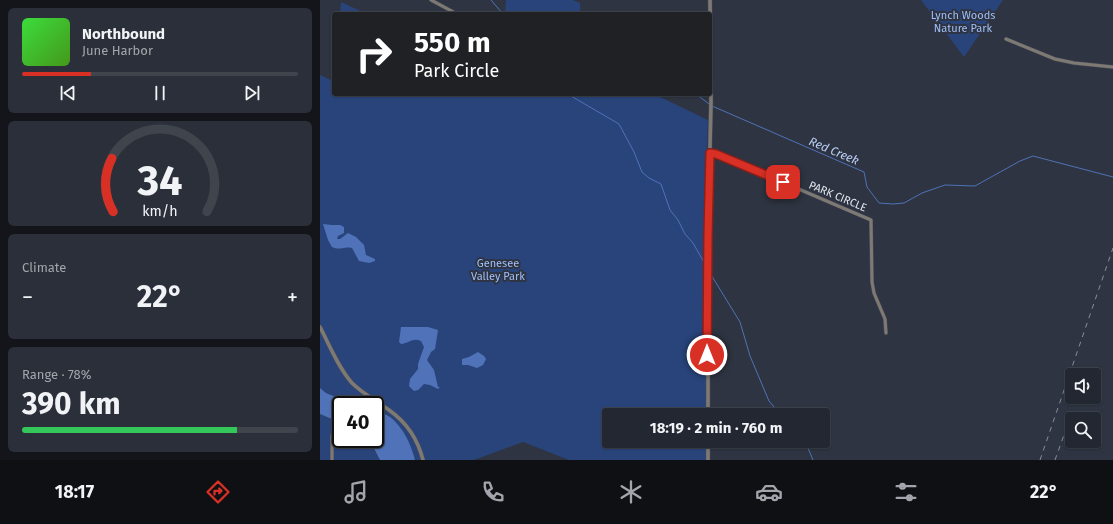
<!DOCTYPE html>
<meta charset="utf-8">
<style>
:root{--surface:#222731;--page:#2a2f39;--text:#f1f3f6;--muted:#a2a5ab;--line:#3f444d;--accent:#d93025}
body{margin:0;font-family:"Fira Sans",sans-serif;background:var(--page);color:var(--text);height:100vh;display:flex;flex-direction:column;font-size:15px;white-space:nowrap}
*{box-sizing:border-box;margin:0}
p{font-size:13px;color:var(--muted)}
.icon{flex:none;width:22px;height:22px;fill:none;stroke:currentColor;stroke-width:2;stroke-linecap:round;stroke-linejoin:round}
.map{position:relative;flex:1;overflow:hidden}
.panel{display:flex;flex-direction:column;gap:8px;padding:8px;background:#13151b;width:320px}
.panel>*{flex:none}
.guide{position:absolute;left:12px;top:12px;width:380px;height:84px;border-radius:4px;box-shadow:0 1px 3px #0004,0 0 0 1px var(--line);background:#202124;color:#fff;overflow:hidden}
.fabs{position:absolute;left:745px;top:368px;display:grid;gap:8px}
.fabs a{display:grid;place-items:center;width:36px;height:36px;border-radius:4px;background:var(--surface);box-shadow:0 1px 3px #0004,0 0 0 1px var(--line);font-size:20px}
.speed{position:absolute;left:12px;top:396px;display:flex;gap:8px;font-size:20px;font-weight:700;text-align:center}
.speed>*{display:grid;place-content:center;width:52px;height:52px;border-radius:50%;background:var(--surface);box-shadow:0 1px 3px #0004,0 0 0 1px var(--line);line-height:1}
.speed .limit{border:2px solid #111;border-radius:6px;background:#fff;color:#111}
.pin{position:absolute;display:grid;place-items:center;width:34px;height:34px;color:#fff;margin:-17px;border-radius:8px;box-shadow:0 2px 6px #0006}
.me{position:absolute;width:44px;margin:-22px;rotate:0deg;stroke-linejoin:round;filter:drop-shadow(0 0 3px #0008)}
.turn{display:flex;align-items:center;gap:14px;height:84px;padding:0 16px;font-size:18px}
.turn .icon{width:52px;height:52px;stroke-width:2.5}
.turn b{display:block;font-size:28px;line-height:34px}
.big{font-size:30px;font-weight:700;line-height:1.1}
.panel .card{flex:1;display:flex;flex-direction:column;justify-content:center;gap:6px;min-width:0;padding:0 14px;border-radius:6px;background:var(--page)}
.panel .dial{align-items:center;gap:0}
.dial svg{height:104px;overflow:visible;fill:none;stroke:var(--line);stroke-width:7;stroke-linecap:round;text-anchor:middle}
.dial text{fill:var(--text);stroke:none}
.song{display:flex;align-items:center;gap:12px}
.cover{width:48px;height:48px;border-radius:6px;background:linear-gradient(135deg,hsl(120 70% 55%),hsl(100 70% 35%))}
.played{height:4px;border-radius:2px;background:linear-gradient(90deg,var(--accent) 25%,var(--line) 25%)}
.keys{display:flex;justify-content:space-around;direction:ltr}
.heat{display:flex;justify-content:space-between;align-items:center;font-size:22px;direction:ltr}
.charge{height:6px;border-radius:3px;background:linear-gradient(90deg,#34c759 78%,var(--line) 0)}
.trip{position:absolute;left:282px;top:408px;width:228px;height:40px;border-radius:4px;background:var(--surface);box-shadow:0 1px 3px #0004,0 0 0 1px var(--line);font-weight:700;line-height:40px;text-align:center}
.tabs{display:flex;height:64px;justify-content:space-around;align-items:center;background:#0e1014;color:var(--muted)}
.tabs .icon{width:28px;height:28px}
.tabs .selected{color:var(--accent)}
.tabs b{font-size:18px;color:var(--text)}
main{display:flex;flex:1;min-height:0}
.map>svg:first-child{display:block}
.green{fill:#28447b}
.water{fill:#4f72b8}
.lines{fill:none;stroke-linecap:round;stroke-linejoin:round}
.stream{stroke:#4f72b8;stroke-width:1}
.minor-casing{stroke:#4b505d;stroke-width:4}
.tertiary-casing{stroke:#4b505d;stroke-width:4.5}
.minor{stroke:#7f7974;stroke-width:3}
.tertiary{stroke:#7f7974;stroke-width:3.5}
.rail{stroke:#888d98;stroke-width:1;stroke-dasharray:5 5;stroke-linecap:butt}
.route-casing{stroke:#8d1f18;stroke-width:10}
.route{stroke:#d93025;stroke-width:7}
.labels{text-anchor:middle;stroke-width:4;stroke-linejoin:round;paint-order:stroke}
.park-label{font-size:11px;fill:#a1bff8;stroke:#2e3441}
.street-label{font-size:11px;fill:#e2e6ee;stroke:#2e3441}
.water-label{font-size:12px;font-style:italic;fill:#bbd0f7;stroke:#2e3441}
</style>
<main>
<section class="panel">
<div class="card">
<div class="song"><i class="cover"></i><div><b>Northbound</b><p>June Harbor</p></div></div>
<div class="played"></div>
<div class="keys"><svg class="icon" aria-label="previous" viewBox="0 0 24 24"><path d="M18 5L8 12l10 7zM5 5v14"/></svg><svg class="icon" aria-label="pause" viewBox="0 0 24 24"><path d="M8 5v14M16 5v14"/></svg><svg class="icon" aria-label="next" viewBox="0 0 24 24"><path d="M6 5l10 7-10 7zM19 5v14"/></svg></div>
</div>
<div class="card dial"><svg viewBox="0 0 100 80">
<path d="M14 69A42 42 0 1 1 86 69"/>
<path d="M14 69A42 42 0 0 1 13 28" stroke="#d93025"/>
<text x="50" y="56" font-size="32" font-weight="700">34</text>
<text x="50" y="72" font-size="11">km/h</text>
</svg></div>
<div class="card"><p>Climate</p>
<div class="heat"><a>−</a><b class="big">22°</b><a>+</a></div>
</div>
<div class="card"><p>Range · 78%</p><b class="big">390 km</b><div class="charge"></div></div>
</section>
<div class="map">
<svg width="793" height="460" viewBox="0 0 793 460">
<rect width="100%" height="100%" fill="#2e3441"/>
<g class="green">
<polygon points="186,0 253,0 260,3 260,14 185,14"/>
<polygon points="601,0 683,0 644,57"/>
<polygon points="21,2 47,14 20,14"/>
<polygon points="14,72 14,94 334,94 388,120 385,203 386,415 289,415 289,441 386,441 386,460 249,460 203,442 154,460 95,460 88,442 69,416 55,411 55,405 33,404 6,393 0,388 0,75 13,81"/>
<polygon points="0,414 21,423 21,439 44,439 51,445 60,460 0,460"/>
</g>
<g class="water">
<path d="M3,224L12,225H20L24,227V233L18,236L17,239H20L28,233L36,237L44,245L46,255L55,259V261L49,263L39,261L32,248C24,246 20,251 12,247L8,240Z"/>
<path d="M81,327H108L118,330L115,349L111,352L107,360L114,370L118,387H120L118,389L110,385L104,384L98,390L94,391L89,386L90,379L98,369V364L104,347L101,341C93,337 89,343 81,344L79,342Z"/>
<polygon points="158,352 164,356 166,359 163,365 157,368 148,365 142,365 142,359 149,357"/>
<polygon points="0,388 6,393 36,405 21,405 21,423 0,414"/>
<path d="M55,411C60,413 66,414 70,417C83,427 91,444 95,460H60L52,445L45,439H55Z"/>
</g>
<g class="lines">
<g class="stream">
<polyline points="171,0 183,14"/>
<polyline points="250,94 251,96 299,124 314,152 322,172 329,178 341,184 350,210 358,220 365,234 373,243 385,264"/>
<polyline points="376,94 389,104"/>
<polyline points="392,106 544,172 547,187 559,203 573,204 584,203 602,193 625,185 655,186 700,161 713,156 793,177"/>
<polyline points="390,273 420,322 430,356 449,401 461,415"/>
<polyline points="485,441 493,460"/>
</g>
<g class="minor-casing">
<g id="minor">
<polyline points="111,0 137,14"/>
<polyline points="686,39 735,59 754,63 793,67"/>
<polyline points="390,153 397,154 551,220 552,282 554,293 565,319 566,333"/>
<polyline points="12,460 12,435"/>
</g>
</g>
<g class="tertiary-casing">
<g id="tertiary">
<path d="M0,327C10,346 18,367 32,383C43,394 57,401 69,410C86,422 98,440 103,460"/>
<polyline points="388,415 388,235 391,102 390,0"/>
<polyline points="388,441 388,460"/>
</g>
</g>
<use href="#minor" class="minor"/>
<use href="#tertiary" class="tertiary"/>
<g class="rail">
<polyline points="720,460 793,248"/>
<polyline points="735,460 749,421"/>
</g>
</g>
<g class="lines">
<g class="route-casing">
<polyline id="route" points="387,355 388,235 390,153 396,154 463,182"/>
</g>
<use href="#route" class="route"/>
</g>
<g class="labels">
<g class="park-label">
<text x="643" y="19">Lynch Woods<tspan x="643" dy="13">Nature Park</tspan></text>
<text x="178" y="267">Genesee<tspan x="178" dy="13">Valley Park</tspan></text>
</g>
<g class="street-label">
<text transform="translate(518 196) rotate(23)" y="4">PARK CIRCLE</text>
</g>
<g class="water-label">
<text transform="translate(514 151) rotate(23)" y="4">Red Creek</text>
</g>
</g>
</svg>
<div class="fabs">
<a><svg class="icon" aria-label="sound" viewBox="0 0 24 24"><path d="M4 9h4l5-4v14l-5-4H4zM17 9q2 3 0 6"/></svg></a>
<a><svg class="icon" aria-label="search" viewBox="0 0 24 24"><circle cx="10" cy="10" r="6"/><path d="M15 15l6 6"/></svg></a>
</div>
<div class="speed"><div class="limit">40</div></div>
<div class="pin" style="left:463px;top:182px;background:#d93025"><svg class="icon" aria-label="arrive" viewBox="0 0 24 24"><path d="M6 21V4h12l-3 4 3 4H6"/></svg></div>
<svg class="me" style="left:387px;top:355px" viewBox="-20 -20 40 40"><circle r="17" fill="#d93025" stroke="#fff" stroke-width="3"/><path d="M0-11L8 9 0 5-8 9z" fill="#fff"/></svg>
<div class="trip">18:19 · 2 min · 760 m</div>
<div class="guide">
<div class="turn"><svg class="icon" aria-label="right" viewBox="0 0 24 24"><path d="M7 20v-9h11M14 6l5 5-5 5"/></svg><div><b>550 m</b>Park Circle</div></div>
</div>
</div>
</main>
<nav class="tabs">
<b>18:17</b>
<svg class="icon selected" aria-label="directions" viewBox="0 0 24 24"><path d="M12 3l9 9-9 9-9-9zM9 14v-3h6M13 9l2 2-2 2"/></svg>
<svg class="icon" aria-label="music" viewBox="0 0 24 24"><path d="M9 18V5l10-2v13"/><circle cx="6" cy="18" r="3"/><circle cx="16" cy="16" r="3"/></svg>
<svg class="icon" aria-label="phone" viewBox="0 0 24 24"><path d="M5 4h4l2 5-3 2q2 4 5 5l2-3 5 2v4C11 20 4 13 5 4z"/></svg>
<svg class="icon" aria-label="climate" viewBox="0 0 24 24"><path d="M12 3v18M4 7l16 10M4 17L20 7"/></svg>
<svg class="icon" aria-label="car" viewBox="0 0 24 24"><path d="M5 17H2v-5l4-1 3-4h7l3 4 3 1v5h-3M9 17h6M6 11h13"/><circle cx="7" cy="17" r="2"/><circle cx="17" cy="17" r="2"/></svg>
<svg class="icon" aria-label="filters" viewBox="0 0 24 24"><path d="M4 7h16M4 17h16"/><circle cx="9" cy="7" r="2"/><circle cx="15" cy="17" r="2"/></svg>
<b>22°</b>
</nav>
